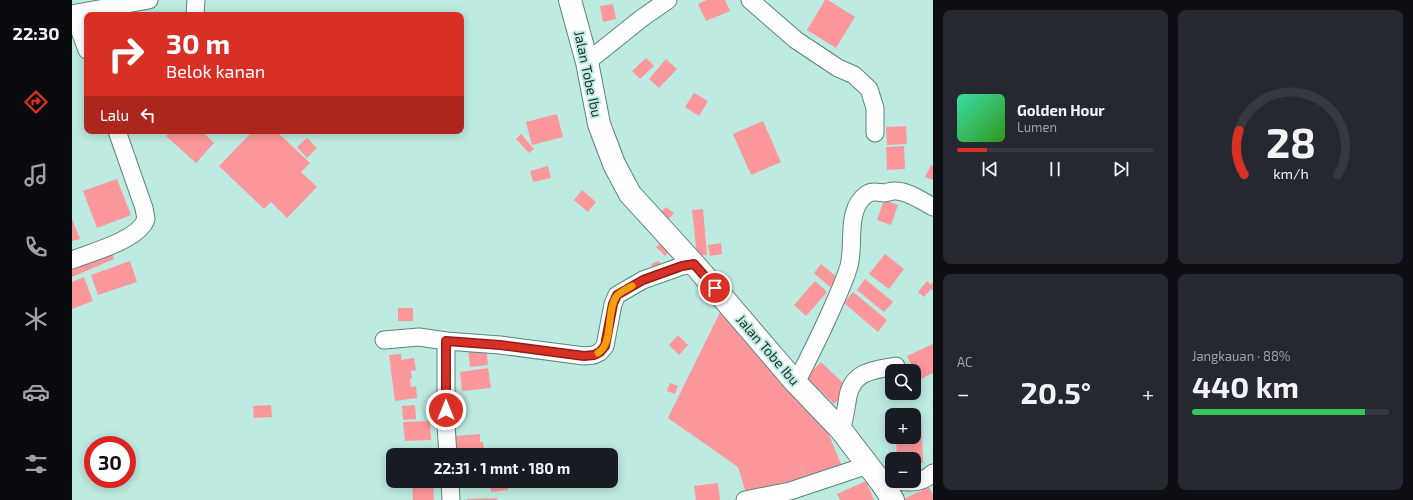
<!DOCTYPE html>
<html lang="id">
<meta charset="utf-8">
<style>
:root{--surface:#171b24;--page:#242831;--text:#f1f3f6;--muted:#9ea1a6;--line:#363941;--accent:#d93025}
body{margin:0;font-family:"Exo 2",sans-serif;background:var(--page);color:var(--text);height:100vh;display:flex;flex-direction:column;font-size:15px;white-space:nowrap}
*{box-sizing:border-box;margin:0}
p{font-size:13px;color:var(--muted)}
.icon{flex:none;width:22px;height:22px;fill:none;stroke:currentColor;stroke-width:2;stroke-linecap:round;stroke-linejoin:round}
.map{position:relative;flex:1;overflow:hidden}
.drawer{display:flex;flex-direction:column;gap:10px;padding:10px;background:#0d0f14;width:480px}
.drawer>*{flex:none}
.banner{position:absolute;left:12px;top:12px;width:380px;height:122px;border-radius:8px;box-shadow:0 2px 10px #0003;background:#d93025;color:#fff;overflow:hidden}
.buttons{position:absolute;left:813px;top:364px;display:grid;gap:8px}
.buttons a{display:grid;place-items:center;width:36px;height:36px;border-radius:8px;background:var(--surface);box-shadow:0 2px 10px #0003;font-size:20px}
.speed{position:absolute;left:12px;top:436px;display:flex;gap:8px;font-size:20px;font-weight:700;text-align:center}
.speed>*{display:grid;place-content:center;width:52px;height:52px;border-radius:50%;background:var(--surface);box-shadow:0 2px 10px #0003;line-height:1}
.speed .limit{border:6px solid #d22;background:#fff;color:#111}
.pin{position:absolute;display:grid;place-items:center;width:34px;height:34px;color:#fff;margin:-17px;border:2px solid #fff;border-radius:50%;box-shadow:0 1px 4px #0007}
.me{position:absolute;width:44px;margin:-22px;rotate:0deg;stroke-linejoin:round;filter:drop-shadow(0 0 3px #0008)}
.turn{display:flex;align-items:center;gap:14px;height:84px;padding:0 16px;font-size:18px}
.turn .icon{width:52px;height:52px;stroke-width:2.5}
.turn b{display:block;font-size:28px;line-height:34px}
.then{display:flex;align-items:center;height:38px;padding:0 16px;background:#0003;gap:8px;font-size:15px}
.big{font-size:30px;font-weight:700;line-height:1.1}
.drawer .card{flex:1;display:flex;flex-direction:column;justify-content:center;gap:6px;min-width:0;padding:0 14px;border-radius:8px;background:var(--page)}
.drawer .dial{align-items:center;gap:0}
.dial svg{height:104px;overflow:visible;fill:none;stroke:var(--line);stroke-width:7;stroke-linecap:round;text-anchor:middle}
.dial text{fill:var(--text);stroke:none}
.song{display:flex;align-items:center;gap:12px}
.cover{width:48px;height:48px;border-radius:6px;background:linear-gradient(135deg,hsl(160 70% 55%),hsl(110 70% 35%))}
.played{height:4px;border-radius:2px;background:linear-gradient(90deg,var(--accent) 15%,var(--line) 15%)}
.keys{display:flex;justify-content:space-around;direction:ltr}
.heat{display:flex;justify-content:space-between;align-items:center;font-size:22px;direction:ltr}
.charge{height:6px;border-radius:3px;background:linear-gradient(90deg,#34c759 88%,var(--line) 0)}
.drawer .tiles{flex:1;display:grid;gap:10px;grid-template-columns:repeat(2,1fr)}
.trip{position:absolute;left:314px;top:448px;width:232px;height:40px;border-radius:8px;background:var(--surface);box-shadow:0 2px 10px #0003;font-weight:700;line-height:40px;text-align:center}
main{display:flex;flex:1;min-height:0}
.tab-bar{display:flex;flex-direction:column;width:72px;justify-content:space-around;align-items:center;background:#090b0e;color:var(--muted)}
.tab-bar .icon{width:28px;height:28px}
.tab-bar .active{color:var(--accent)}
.tab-bar b{font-size:18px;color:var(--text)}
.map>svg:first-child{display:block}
.building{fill:#fc979b}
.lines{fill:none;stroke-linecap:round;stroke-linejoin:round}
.street-casing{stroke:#5b857d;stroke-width:19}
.secondary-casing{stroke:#5b857d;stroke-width:24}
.street{stroke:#fff;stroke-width:17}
.secondary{stroke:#fff;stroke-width:22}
.route-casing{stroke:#8d1f18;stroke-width:10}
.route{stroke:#d93025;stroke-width:7}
.slow{stroke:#f59e0b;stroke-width:7}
.labels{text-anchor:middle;stroke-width:4;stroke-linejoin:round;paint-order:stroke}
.street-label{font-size:14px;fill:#1f312d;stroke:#bdeae1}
</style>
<main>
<nav class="tab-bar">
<b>22:30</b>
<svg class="icon active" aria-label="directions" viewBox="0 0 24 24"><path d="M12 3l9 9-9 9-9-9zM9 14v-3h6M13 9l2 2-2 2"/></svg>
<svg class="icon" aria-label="music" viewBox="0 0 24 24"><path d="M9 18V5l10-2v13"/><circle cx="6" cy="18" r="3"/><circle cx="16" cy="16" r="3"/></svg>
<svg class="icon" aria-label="phone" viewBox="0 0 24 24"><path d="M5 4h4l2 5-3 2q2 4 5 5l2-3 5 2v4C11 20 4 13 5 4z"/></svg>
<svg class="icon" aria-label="climate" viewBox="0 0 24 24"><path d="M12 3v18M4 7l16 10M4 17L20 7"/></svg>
<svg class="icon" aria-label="car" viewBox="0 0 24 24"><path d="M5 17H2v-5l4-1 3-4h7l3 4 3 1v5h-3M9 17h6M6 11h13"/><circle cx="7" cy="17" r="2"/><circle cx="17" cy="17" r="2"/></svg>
<svg class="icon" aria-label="filters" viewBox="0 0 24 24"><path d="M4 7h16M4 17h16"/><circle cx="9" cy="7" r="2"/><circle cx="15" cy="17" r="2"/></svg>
</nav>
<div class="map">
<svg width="861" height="500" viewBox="0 0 861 500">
<rect width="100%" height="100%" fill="#bdeae1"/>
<g class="building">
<polygon points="635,0 653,0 658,11 634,21 626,4"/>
<polygon points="753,0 756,0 783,17 764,48 735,30"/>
<polygon points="541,4 544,19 531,22 528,6"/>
<polygon points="574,58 582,66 568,79 560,71"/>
<polygon points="594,59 605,69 587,88 577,79"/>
<polygon points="622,93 636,101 627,116 613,107"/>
<polygon points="485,114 491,137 460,145 454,122"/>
<polygon points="691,121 709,162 679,175 661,134"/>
<polygon points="834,126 835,144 815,145 814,127"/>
<polygon points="90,131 130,131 142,143 124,163 94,136 97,133 91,133"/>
<polygon points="181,131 204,131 238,163 229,172 245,187 215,218 199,202 192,209 147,166"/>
<polygon points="449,134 462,149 457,153 444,139"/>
<polygon points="235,138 245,148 235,158 225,147"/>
<polygon points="832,146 833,169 815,170 814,147"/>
<polygon points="859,165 861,166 861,180 853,177"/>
<polygon points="476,166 479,178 461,182 458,171"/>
<polygon points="45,179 59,215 25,228 11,191"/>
<polygon points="510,190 524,202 516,212 502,200"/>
<polygon points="812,200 826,205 819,225 805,220"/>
<polygon points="594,207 602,213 596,220 588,213"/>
<polygon points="631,209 635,255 625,256 620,210"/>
<polygon points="0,219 8,239 0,241"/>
<polygon points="592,240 601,249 593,256 584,247"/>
<polygon points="649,243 650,254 638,256 636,245"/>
<polygon points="37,247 42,259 0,277 0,263"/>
<polygon points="813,254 832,269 817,289 797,274"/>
<polygon points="58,261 65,282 26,295 19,275"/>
<polygon points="587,261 590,268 582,271 579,264"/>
<polygon points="749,264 766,278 758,287 742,273"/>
<polygon points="12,277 21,301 0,309 0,282"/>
<polygon points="793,279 821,302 812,312 785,290"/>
<polygon points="743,281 755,292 734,316 722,305"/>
<polygon points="855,281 859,285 861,282 861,291 859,289 852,297 846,292"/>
<polygon points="781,292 815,320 806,332 772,303"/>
<polygon points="652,304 765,431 757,435 769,464 734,479 727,461 734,481 676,499 666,467 596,418"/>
<rect x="326" y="308" width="15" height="13"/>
<polygon points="606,335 616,345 607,355 597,345"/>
<polygon points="861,344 861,373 847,380 835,356"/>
<polygon points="414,347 416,365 398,367 396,349"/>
<polygon points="329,354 329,360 342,358 344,370 339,371 340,379 338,379 339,387 344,386 345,398 323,401 317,355"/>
<polygon points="749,362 771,383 769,385 775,391 762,404 734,377"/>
<polygon points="416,368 419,388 390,391 388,372"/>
<polygon points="598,383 606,386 603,394 595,391"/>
<polygon points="199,405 200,417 182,418 181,406"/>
<polygon points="343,405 344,419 331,420 330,406"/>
<polygon points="842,416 849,416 851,463 842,463 842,459 825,459 824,439 828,438 828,437 842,437"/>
<polygon points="358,421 359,440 333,441 331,422"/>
<polygon points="408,434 408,442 411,442 412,449 385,452 383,436"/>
<polygon points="349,449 349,455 333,455 333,450"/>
<polygon points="340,481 361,481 362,500 341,500"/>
<polygon points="418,481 435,481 436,490 419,492"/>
<polygon points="794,481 802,500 768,500 765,494"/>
<polygon points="646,483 648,500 624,500 622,486"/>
<polygon points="857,487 861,495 861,500 833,500 832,499"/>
<polygon points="425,498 425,500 395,500 395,499"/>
</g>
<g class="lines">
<g class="street-casing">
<g id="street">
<polyline points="678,0 724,40 766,68 782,75 797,89 803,108 803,133"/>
<polyline points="0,14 77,0"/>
<polyline points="2,15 15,50"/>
<polyline points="123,15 124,0"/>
<polyline points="515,62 570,18 596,0"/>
<path d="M0,260C20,252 67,240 74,219L72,208L45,131"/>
<polyline points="312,340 347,337 374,341 428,345 512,356 522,355 528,352 533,346 541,304 545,295 571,280 610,266 622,264"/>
<polyline points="374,341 374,425 376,455"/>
<path d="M724,383C737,357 750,332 761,306C767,293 773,279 777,266C783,244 773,209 795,194C802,190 806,193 813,193C816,192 819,191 822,191C835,190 850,201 861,207"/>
<path d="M769,430C773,418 774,408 776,396C781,371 802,370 824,366"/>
<polyline points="378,481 379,500"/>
<path d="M825,481C839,483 850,483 861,473"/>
<polyline points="673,500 718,491 796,465"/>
</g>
</g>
<g class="secondary-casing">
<polyline id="secondary" points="498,0 515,62 527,124 542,164 558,194 622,264 724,383 769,430 809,482 821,500"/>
</g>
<use href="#street" class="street"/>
<use href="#secondary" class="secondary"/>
</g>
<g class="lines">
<g class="route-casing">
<polyline id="route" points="374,410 374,341 428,345 512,356 522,355 528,352 533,346 541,304 545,295 571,280 610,266 622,264 643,288"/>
</g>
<use href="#route" class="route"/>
<path class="slow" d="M526,353C542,343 534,312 544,297C547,292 555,289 560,286"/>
</g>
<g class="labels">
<g class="street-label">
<text transform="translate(516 74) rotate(78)" y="5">Jalan Tobe Ibu</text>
<text transform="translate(696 350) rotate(49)" y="5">Jalan Tobe Ibu</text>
</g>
</g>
</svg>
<div class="buttons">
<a><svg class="icon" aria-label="search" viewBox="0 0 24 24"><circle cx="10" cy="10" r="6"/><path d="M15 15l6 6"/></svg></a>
<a>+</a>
<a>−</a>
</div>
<div class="speed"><div class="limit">30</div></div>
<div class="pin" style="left:643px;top:288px;background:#d93025"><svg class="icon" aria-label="arrive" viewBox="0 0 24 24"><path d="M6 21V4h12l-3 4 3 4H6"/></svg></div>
<svg class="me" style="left:374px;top:410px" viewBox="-20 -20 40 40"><circle r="17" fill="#d93025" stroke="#fff" stroke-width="3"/><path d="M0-11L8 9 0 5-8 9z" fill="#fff"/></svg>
<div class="trip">22:31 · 1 mnt · 180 m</div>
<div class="banner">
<div class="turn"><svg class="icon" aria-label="right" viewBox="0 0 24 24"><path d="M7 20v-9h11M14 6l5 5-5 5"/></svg><div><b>30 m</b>Belok kanan</div></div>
<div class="then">Lalu<svg class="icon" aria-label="left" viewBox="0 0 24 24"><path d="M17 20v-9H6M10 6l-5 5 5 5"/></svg></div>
</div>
</div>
<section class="drawer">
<div class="tiles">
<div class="card">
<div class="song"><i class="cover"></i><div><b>Golden Hour</b><p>Lumen</p></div></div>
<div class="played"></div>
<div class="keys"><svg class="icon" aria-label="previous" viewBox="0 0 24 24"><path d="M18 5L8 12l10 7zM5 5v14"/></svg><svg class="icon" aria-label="pause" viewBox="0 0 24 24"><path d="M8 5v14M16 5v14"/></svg><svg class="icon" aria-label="next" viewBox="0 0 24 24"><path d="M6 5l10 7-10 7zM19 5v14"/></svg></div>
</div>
<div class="card dial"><svg viewBox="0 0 100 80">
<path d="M14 69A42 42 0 1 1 86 69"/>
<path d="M14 69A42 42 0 0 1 10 35" stroke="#d93025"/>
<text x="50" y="56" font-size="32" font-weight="700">28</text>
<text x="50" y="72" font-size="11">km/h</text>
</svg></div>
<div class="card"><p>AC</p>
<div class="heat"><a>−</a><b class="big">20.5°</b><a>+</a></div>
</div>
<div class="card"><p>Jangkauan · 88%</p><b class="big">440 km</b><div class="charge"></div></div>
</div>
</section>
</main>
